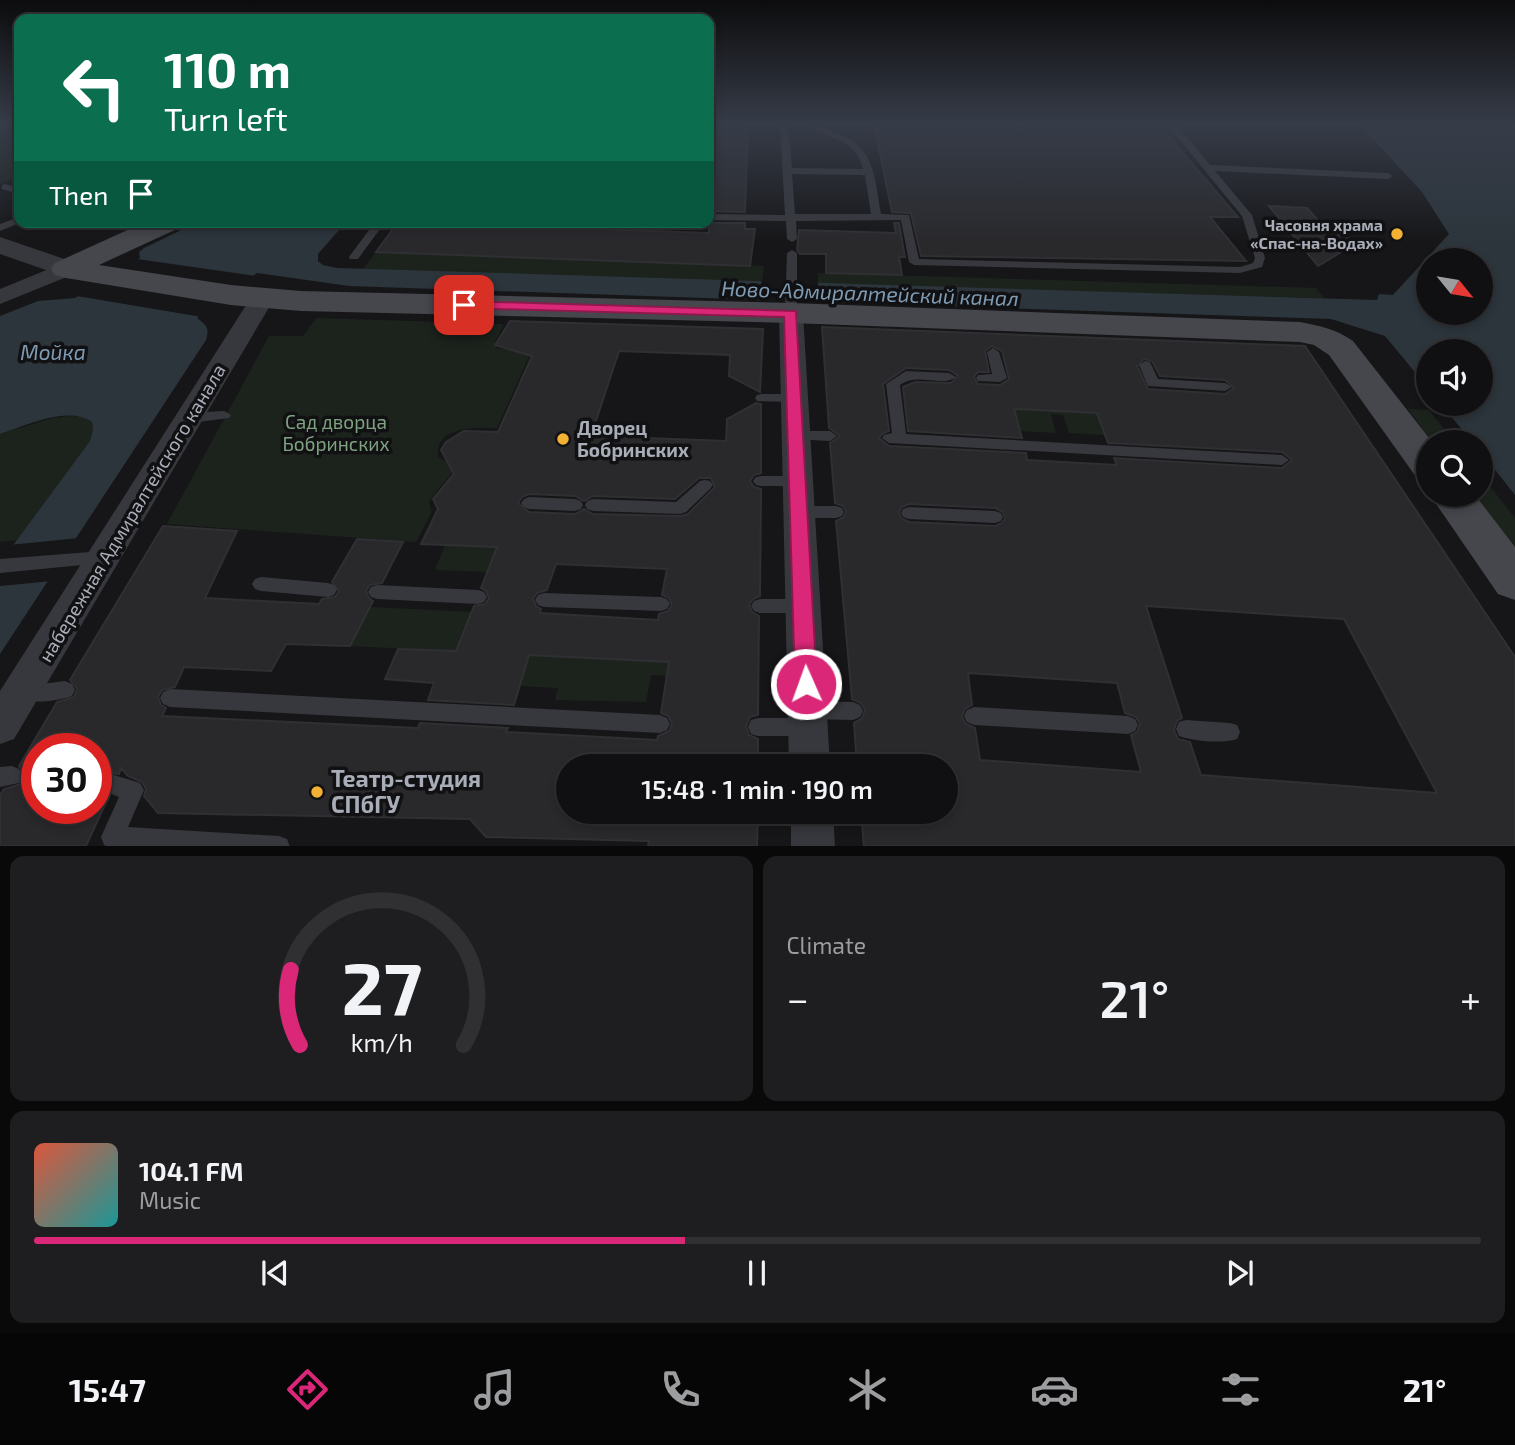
<!DOCTYPE html>
<meta charset="utf-8">
<style>
:root{--surface:#101012;--page:#1e1e20;--text:#f1f3f6;--muted:#9c9d9f;--line:#303032;--accent:#db2777}
body{margin:0;font-family:"Exo 2",sans-serif;background:var(--page);color:var(--text);height:100vh;display:flex;flex-direction:column;font-size:26px;white-space:nowrap}
*{box-sizing:border-box;margin:0}
p{font-size:23px;color:var(--muted)}
.icon{flex:none;width:38px;height:38px;fill:none;stroke:currentColor;stroke-width:2;stroke-linecap:round;stroke-linejoin:round}
.map{position:relative;height:846px;overflow:hidden}
.side{display:flex;flex-direction:column;gap:10px;padding:10px;background:#09090a;flex:1}
.side>*{flex:none}
.banner{position:absolute;left:14px;top:14px;width:700px;height:214px;border-radius:14px;box-shadow:0 4px 10px #0003,0 0 0 2px var(--line);background:#0b6e4f;color:#fff;overflow:hidden}
.needle{width:46px;rotate:120deg}
.fabs{position:absolute;left:1416px;top:248px;display:grid;gap:14px}
.fabs a{display:grid;place-items:center;width:77px;height:77px;border-radius:50%;background:var(--surface);box-shadow:0 4px 10px #0003,0 0 0 2px var(--line);font-size:35px}
.speed{position:absolute;left:21px;top:733px;display:flex;gap:14px;font-size:35px;font-weight:700;text-align:center}
.speed>*{display:grid;place-content:center;width:91px;height:91px;border-radius:50%;background:var(--surface);box-shadow:0 4px 10px #0003,0 0 0 2px var(--line);line-height:1}
.speed .limit{border:10px solid #d22;background:#fff;color:#111}
.pin{position:absolute;display:grid;place-items:center;width:60px;height:60px;color:#fff;margin:-30px;border-radius:14px;box-shadow:0 4px 10px #0006}
.me{position:absolute;width:77px;margin:-38px;rotate:358deg;stroke-linejoin:round;filter:drop-shadow(0 0 5px #0008)}
.turn{display:flex;align-items:center;gap:24px;height:147px;padding:0 35px;font-size:32px}
.turn .icon{width:91px;height:91px;stroke-width:2.5}
.turn b{display:block;font-size:49px;line-height:60px}
.then{display:flex;align-items:center;height:66px;padding:0 35px;background:#0003;gap:14px;font-size:26px}
.big{font-size:52px;font-weight:600;line-height:1.1}
.side .card{flex:1;display:flex;flex-direction:column;justify-content:center;gap:10px;min-width:0;padding:0 24px;border-radius:14px;background:var(--page)}
.side .dial{align-items:center;gap:0}
.dial svg{height:182px;overflow:visible;fill:none;stroke:var(--line);stroke-width:7;stroke-linecap:round;text-anchor:middle}
.dial text{fill:var(--text);stroke:none}
.song{display:flex;align-items:center;gap:21px}
.cover{width:84px;height:84px;border-radius:10px;background:linear-gradient(135deg,hsl(10 70% 55%),hsl(180 70% 35%))}
.played{height:7px;border-radius:4px;background:linear-gradient(90deg,var(--accent) 45%,var(--line) 45%)}
.keys{display:flex;justify-content:space-around;direction:ltr}
.heat{display:flex;justify-content:space-between;align-items:center;font-size:38px;direction:ltr}
.side .tiles{flex:1;display:grid;gap:10px;grid-template-columns:1fr 1fr}
.card:last-child{grid-column:span 2}
.trip{position:absolute;left:556px;top:754px;width:402px;height:70px;border-radius:35px;background:var(--surface);box-shadow:0 4px 10px #0003,0 0 0 2px var(--line);font-weight:600;line-height:70px;text-align:center}
.dock{display:flex;height:112px;justify-content:space-around;align-items:center;background:#060607;color:var(--muted)}
.dock .icon{width:49px;height:49px}
.dock .selected{color:var(--accent)}
.dock b{font-size:32px;color:var(--text)}
.map>svg:first-child{display:block}
.green{fill:#1c231d}
.water{fill:#2c353c;fill-rule:evenodd}
.pier{fill:#161618}
.building{fill:#29292c;stroke:#303034;stroke-width:2;fill-rule:evenodd}
.lines{fill:none;stroke-linecap:round;stroke-linejoin:round}
.service{fill:#37383d;fill-rule:evenodd}
.minor{fill:#37383d;fill-rule:evenodd}
.tertiary{fill:#37383d;fill-rule:evenodd}
.secondary{fill:#45474d;fill-rule:evenodd}
.route{fill:#db2777;stroke:#8e194d;stroke-width:2}
.poi-dot{fill:#f2b134;stroke:#111113;stroke-width:2.5}
.labels{text-anchor:middle;stroke-width:7;stroke-linejoin:round;paint-order:stroke}
.far-poi-label{font-size:16px;font-weight:bold;fill:#a8adb8;stroke:#111113;text-anchor:end}
.park-label{font-size:19px;fill:#7fa381;stroke:#111113}
.poi-label{font-size:19px;font-weight:bold;fill:#a8adb8;stroke:#111113;text-anchor:start}
.street-label{font-size:19px;fill:#a8adb8;stroke:#111113}
.water-label{font-size:21px;font-style:italic;fill:#7f9bb3;stroke:#111113}
.near-poi-label{font-size:23px;font-weight:bold;fill:#a8adb8;stroke:#111113;text-anchor:start}
</style>
<div class="map">
<svg width="1515" height="847" viewBox="0 0 1515 847">
<rect width="100%" height="100%" fill="#161618"/>
<g class="green">
<polygon points="0,124 19,124 19,176 0,184"/>
<polygon points="376,252 764,266 762,283 363,269"/>
<polygon points="818,273 1316,288 1324,298 818,285"/>
<path d="M316,318L504,324L495,342L497,348L531,352L497,428C475,428 435,425 438,457L456,467C448,480 436,489 429,503L432,512L416,542L167,524L269,336H303Z"/>
<polygon points="1014,409 1097,413 1105,435 1069,433 1063,415 1051,414 1056,433 1020,431"/>
<polygon points="1408,409 1429,410 1455,443 1433,443"/>
<polygon points="70,416 84,417 92,422 93,430 90,441 17,540 0,542 0,434 52,418"/>
<polygon points="1481,475 1515,518 1515,549 1474,495 1480,495"/>
<polygon points="445,545 497,547 488,572 435,570"/>
<polygon points="370,607 472,612 456,651 350,646"/>
<polygon points="529,655 669,662 667,676 651,675 646,702 555,700 558,688 520,686"/>
</g>
<path class="water" d="M1359,124H1515V495L1481,452L1480,443H1473L1441,404H1480V352H1428V388L1385,336L1331,319L349,286L257,273L197,318C206,325 210,327 206,340L0,654V563L90,441L93,430L92,422C67,405 26,426 0,434V316L38,301L75,298L140,258L139,252L144,248L198,222H346L318,254V261L323,265L337,268L1377,300L1379,294L1393,295L1449,234L1422,192ZM1428,261H1480V313H1428Z"/>
<g class="pier">
<polygon points="137,259 256,276 202,317 77,296"/>
<polygon points="762,279 818,281 818,303 760,302"/>
<polygon points="79,538 52,581 0,586 0,557 9,545"/>
</g>
<g class="building">
<polygon points="709,124 748,124 745,212 709,211"/>
<polygon points="874,124 1158,124 1238,217 1210,217 1246,261 921,256 911,213 892,212"/>
<polygon points="1269,206 1307,208 1326,229 1358,242 1318,266"/>
<polygon points="398,222 569,228 571,224 598,224 596,229 709,233 709,223 745,223 745,229 755,229 750,266 376,252"/>
<polygon points="894,223 899,223 905,257 899,257 902,275 826,273 826,254 800,254 797,250 799,230 896,233"/>
<path d="M510,321L763,329L760,392L729,376L730,355L619,351L591,436L726,441L727,419L756,403L761,404V473L754,475L750,481L754,487L761,489L760,596L753,599L749,605L752,612L759,616L758,715L750,717L746,726L749,735L758,739V766H569V812H758L757,846H648L649,841L486,837L470,819L158,813L144,796L146,789L142,782L128,776L121,768L119,774L113,773L105,777L102,786L109,796L86,846H0V795L4,789L21,784L24,775L19,766L57,702L74,697L77,689L70,680L163,526L237,531L205,598L319,604L322,599L335,597L339,591L332,582L357,539L403,542L382,583L370,585L366,591L369,598L373,601L350,646L286,644L271,671L184,667L175,687L162,690L158,697L161,705L166,708L162,716L418,728L420,723L508,728L506,732L657,740L658,736L669,731L672,723L668,716L661,713L669,662L529,655L514,705L428,700L434,683L385,679L398,649L456,651L474,606L485,604L489,598L486,591L481,588L497,547L421,544L438,509L433,499L454,474L441,450L446,442L464,431L498,432L532,356L495,345ZM699,478H711L715,487L688,514L681,516L593,514L584,509L575,514L529,512L518,503L522,497L529,494L575,496L584,501L593,496L675,499ZM556,564L667,569L662,595L669,598L672,605L668,611L659,614L658,620L540,613L541,609L536,606L533,599L537,593L547,590ZM37,749H96V808H37Z"/>
<path d="M822,327L1305,346L1515,657V846H864L861,812H947V766H857L854,723L862,718L865,710L861,703L852,699L836,521L844,517L846,511L843,506L835,503L830,443L840,436L829,428ZM992,346L1002,351L1009,379L1000,385L978,384L974,377L978,372H989L985,351ZM1144,359L1152,361L1160,376L1225,380L1234,388L1225,394L1148,389L1137,366ZM906,368L949,370L958,376L951,383L915,382L903,387L908,431L1022,438L1014,409L1097,413L1108,443L1282,452L1292,460L1282,468L1114,458L1117,465L1027,460L1026,453L889,446L879,438L882,434L889,431L883,384ZM909,504L995,508L1003,512L1005,518L1002,523L995,526L909,522L901,518L899,512L902,507ZM1146,606L1344,619L1437,793L1201,775L1190,742L1178,739L1174,730L1177,721L1182,718ZM968,673L1117,683L1125,713L1136,717L1140,724L1137,732L1131,735L1141,772L980,760L975,728L966,724L962,717L965,709L972,705Z"/>
</g>
<g class="lines">
<g class="service">
<path d="M780,124H788L792,168L863,169C856,137 823,137 799,124C813,124 824,128 837,133C876,148 874,177 881,214L909,215L919,259L1240,267L1253,263L1255,258L1242,216L1167,124H1176L1210,165L1388,173L1393,176L1388,179L1215,171L1252,215L1265,258L1262,267L1240,273L914,265L909,262L901,220L796,221L797,239L792,242L787,239L786,221L709,220V214L785,215ZM792,174L865,175L871,214H795Z"/>
<polygon points="5,184 19,188 19,194 2,189 2,185"/>
<polygon points="19,217 19,222 22,222 0,231 0,224"/>
<polygon points="375,222 385,222 358,259 350,259 349,257"/>
<polygon points="792,250 797,253 797,313 791,317 785,313 787,253"/>
<polygon points="993,348 999,352 1007,378 1000,382 978,381 976,378 978,375 992,374 987,352"/>
<polygon points="1145,361 1150,362 1158,379 1225,383 1232,387 1225,391 1148,386 1139,365"/>
<path d="M906,371L949,373L956,377C942,388 919,372 900,385L906,434L1282,455L1289,460L1282,465L889,443L882,438L884,435L892,433L886,384Z"/>
<polygon points="762,394 794,394 801,398 794,402 757,401 755,398 757,395"/>
<polygon points="224,411 231,415 229,418 190,423 183,418 190,413"/>
<polygon points="796,431 830,431 837,436 830,441 791,439 789,436"/>
<polygon points="761,476 797,476 802,477 805,481 802,485 797,486 761,486 756,485 753,481 756,477"/>
<polygon points="705,480 710,481 713,485 710,489 686,512 680,514 593,511 587,509 585,505 587,501 593,499 676,502 700,481"/>
<polygon points="529,497 575,499 581,501 583,505 581,509 575,511 529,509 524,507 521,503 524,499"/>
<polygon points="799,506 836,506 842,508 844,512 842,516 836,518 799,518 793,516 791,512 793,508"/>
<polygon points="909,507 995,511 1001,513 1003,517 1001,521 995,523 909,519 903,517 901,513 903,509"/>
<polygon points="103,551 109,552 111,557 109,562 103,563 0,573 0,559"/>
<polygon points="261,577 328,583 334,585 337,590 334,595 328,597 261,591 255,589 252,584 255,579"/>
<polygon points="377,585 478,590 484,592 487,597 484,602 478,604 377,599 371,597 368,592 371,587"/>
<polygon points="544,593 661,597 667,599 670,604 667,609 661,611 544,607 538,605 535,600 538,595"/>
<polygon points="760,599 803,599 809,601 812,606 809,611 803,613 760,613 754,611 751,606 754,601"/>
<path d="M65,681L72,684L75,690L72,696C58,701 32,704 18,699L15,693L18,687Z"/>
<polygon points="170,689 660,715 667,718 670,724 667,730 660,733 170,707 163,704 160,698 163,692"/>
<polygon points="808,701 853,702 860,705 863,711 860,717 853,720 809,719 813,720 816,727 813,734 806,736 758,736 751,734 748,727 751,720 758,718 805,718 801,716 798,710 801,704"/>
<polygon points="974,707 1128,716 1135,719 1138,725 1135,731 1128,734 974,725 967,722 964,716 967,710"/>
<path d="M1186,720L1230,723L1237,725L1240,732L1237,739C1222,744 1194,741 1179,736L1176,729L1179,722Z"/>
<polygon points="12,766 19,769 22,776 19,783 0,787 0,767"/>
<polygon points="114,775 140,783 144,790 128,827 279,836 287,839 290,847 108,847 104,845 101,837 119,797 107,792 104,785 107,778"/>
</g>
<g class="minor">
<polygon points="66,262 74,264 77,269 74,274 0,304 0,289"/>
<polygon points="262,292 270,294 274,299 14,739 0,744 0,691 250,299 254,294"/>
<polygon points="791,306 799,308 803,313 830,766 789,766 779,313 783,308"/>
<polygon points="791,812 833,812 835,847 791,847"/>
</g>
<polygon class="tertiary" points="0,237 76,263 80,269 76,275 66,277 0,254"/>
<g class="secondary">
<path d="M145,222H183L179,228L99,265L231,285L301,291L791,303L1300,322C1320,326 1336,329 1353,341L1433,443H1428V478L1414,474L1329,355L1314,345L1300,342L791,323L301,311L231,305L66,278L55,275L51,269L55,263Z"/>
<polygon points="1430,495 1475,495 1515,547 1515,600 1498,594"/>
</g>
</g>
<linearGradient id="sky" x2="0" y2="1"><stop stop-color="#0c0c0d"/><stop offset="0.51" stop-color="#363c48"/><stop offset="1" stop-color="#363c48" stop-opacity="0"/></linearGradient>
<rect width="1515" height="243" fill="url(#sky)"/>
<polygon class="route" points="464,301 796,311 817,684 814,690 806,693 798,690 795,684 784,317 459,308 459,302"/>
<g class="poi-dot">
<circle cx="1397" cy="234" r="7"/>
<circle cx="563" cy="439" r="7"/>
<circle cx="317" cy="792" r="7"/>
</g>
<g class="labels">
<g class="far-poi-label">
<text x="1383" y="231">Часовня храма<tspan x="1383" dy="18">«Спас-на-Водах»</tspan></text>
</g>
<g class="park-label">
<text x="336" y="429">Сад дворца<tspan x="336" dy="22">Бобринских</tspan></text>
</g>
<g class="poi-label">
<text x="577" y="435">Дворец<tspan x="577" dy="22">Бобринских</tspan></text>
</g>
<g class="street-label">
<text transform="translate(132 513) rotate(-59)" y="7">набережная Адмиралтейского канала</text>
</g>
<g class="water-label">
<text transform="translate(870 294) rotate(2)" y="7">Ново-Адмиралтейский канал</text>
<text x="53" y="360">Мойка</text>
</g>
<g class="near-poi-label">
<text x="331" y="787">Театр-студия<tspan x="331" dy="26">СПбГУ</tspan></text>
</g>
</g>
</svg>
<div class="fabs">
<a><svg class="needle" viewBox="-14 -14 28 28"><path d="M0-13l5 13h-10z" fill="#e53935"/><path d="M0 13l5-13h-10z" fill="#9c9d9f"/></svg></a>
<a><svg class="icon" aria-label="sound" viewBox="0 0 24 24"><path d="M4 9h4l5-4v14l-5-4H4zM17 9q2 3 0 6"/></svg></a>
<a><svg class="icon" aria-label="search" viewBox="0 0 24 24"><circle cx="10" cy="10" r="6"/><path d="M15 15l6 6"/></svg></a>
</div>
<div class="speed"><div class="limit">30</div></div>
<div class="pin" style="left:464px;top:305px;background:#d93025"><svg class="icon" aria-label="arrive" viewBox="0 0 24 24"><path d="M6 21V4h12l-3 4 3 4H6"/></svg></div>
<svg class="me" style="left:806px;top:684px" viewBox="-20 -20 40 40"><circle r="17" fill="#db2777" stroke="#fff" stroke-width="3"/><path d="M0-11L8 9 0 5-8 9z" fill="#fff"/></svg>
<div class="trip">15:48 · 1 min · 190 m</div>
<div class="banner">
<div class="turn"><svg class="icon" aria-label="left" viewBox="0 0 24 24"><path d="M17 20v-9H6M10 6l-5 5 5 5"/></svg><div><b>110 m</b>Turn left</div></div>
<div class="then">Then<svg class="icon" aria-label="arrive" viewBox="0 0 24 24"><path d="M6 21V4h12l-3 4 3 4H6"/></svg></div>
</div>
</div>
<section class="side">
<div class="tiles">
<div class="card dial"><svg viewBox="0 0 100 80">
<path d="M14 69A42 42 0 1 1 86 69"/>
<path d="M14 69A42 42 0 0 1 10 36" stroke="#db2777"/>
<text x="50" y="56" font-size="32" font-weight="700">27</text>
<text x="50" y="72" font-size="11">km/h</text>
</svg></div>
<div class="card"><p>Climate</p>
<div class="heat"><a>−</a><b class="big">21°</b><a>+</a></div>
</div>
<div class="card">
<div class="song"><i class="cover"></i><div><b>104.1 FM</b><p>Music</p></div></div>
<div class="played"></div>
<div class="keys"><svg class="icon" aria-label="previous" viewBox="0 0 24 24"><path d="M18 5L8 12l10 7zM5 5v14"/></svg><svg class="icon" aria-label="pause" viewBox="0 0 24 24"><path d="M8 5v14M16 5v14"/></svg><svg class="icon" aria-label="next" viewBox="0 0 24 24"><path d="M6 5l10 7-10 7zM19 5v14"/></svg></div>
</div>
</div>
</section>
<nav class="dock">
<b>15:47</b>
<svg class="icon selected" aria-label="directions" viewBox="0 0 24 24"><path d="M12 3l9 9-9 9-9-9zM9 14v-3h6M13 9l2 2-2 2"/></svg>
<svg class="icon" aria-label="music" viewBox="0 0 24 24"><path d="M9 18V5l10-2v13"/><circle cx="6" cy="18" r="3"/><circle cx="16" cy="16" r="3"/></svg>
<svg class="icon" aria-label="phone" viewBox="0 0 24 24"><path d="M5 4h4l2 5-3 2q2 4 5 5l2-3 5 2v4C11 20 4 13 5 4z"/></svg>
<svg class="icon" aria-label="climate" viewBox="0 0 24 24"><path d="M12 3v18M4 7l16 10M4 17L20 7"/></svg>
<svg class="icon" aria-label="car" viewBox="0 0 24 24"><path d="M5 17H2v-5l4-1 3-4h7l3 4 3 1v5h-3M9 17h6M6 11h13"/><circle cx="7" cy="17" r="2"/><circle cx="17" cy="17" r="2"/></svg>
<svg class="icon" aria-label="filters" viewBox="0 0 24 24"><path d="M4 7h16M4 17h16"/><circle cx="9" cy="7" r="2"/><circle cx="15" cy="17" r="2"/></svg>
<b>21°</b>
</nav>
